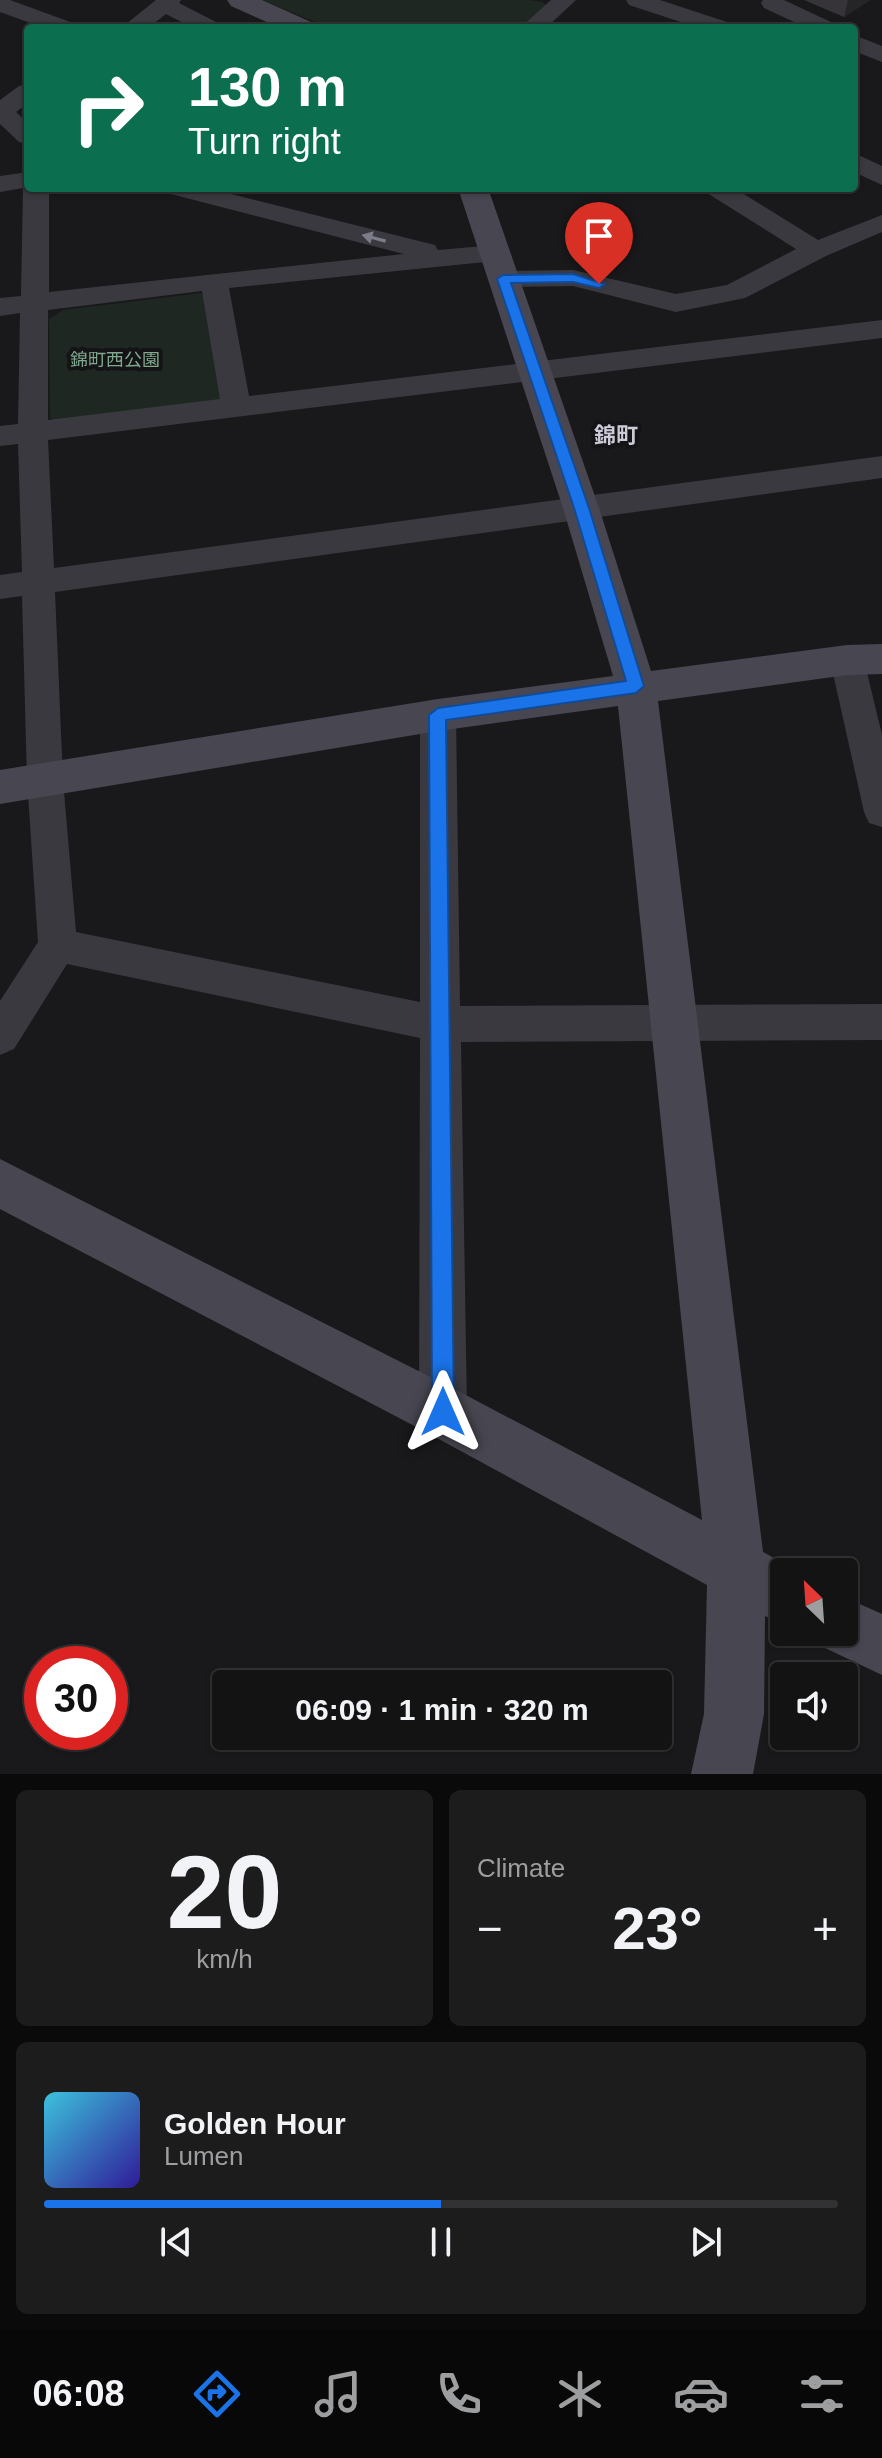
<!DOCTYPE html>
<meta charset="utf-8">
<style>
:root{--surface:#131314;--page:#1c1c1d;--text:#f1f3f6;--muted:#9d9ea0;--line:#323234;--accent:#1a73e8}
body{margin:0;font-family:Arial,"Noto Sans JP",sans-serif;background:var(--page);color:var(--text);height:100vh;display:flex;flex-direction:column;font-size:30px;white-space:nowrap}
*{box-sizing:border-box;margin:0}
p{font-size:26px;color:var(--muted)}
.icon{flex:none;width:44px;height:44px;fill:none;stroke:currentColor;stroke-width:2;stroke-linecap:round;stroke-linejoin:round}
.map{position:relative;height:1774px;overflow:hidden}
.sheet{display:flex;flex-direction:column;gap:16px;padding:16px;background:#0a0a0b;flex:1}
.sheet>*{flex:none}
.banner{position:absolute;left:24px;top:24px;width:834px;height:168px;border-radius:8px;box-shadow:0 2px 6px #0004,0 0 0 2px var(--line);background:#0b6e4f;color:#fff;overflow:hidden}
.needle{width:52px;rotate:335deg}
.buttons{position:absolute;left:770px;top:1558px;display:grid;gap:16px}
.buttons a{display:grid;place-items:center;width:88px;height:88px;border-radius:8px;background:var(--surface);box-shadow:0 2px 6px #0004,0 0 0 2px var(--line);font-size:40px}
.speed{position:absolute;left:24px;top:1646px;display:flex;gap:16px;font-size:40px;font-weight:700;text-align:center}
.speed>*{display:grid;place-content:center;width:104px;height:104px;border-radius:50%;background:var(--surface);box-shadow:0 2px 6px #0004,0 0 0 2px var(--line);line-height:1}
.speed .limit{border:12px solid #d22;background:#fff;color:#111}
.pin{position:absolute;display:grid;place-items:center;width:68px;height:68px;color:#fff;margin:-82px -34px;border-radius:50% 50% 50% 0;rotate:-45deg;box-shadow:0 0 8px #0007}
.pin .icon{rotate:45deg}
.me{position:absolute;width:88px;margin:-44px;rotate:0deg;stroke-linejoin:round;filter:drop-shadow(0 0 6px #0008)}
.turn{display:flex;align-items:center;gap:28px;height:168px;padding:0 32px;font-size:36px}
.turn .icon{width:104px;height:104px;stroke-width:2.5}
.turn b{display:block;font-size:56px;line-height:68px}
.big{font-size:60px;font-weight:800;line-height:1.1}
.sheet .widget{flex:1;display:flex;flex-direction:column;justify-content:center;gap:12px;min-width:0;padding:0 28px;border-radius:12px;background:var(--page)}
.sheet .dial{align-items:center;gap:0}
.dial b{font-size:104px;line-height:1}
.song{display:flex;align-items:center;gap:24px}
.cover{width:96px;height:96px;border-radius:12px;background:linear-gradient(135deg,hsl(190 70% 55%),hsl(250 70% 35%))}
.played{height:8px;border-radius:4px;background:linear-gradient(90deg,var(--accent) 50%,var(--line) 50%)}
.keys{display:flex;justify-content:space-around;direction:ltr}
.heat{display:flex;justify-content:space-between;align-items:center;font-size:44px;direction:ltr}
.sheet .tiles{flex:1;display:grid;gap:16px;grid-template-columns:1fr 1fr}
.widget:last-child{grid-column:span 2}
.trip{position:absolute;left:212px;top:1670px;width:460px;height:80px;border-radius:8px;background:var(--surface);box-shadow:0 2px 6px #0004,0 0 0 2px var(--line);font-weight:800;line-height:80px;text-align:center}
.tabs{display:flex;height:128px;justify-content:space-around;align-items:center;background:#080808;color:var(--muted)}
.tabs .icon{width:56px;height:56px}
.tabs .active{color:var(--accent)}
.tabs b{font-size:36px;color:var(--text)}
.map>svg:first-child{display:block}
.green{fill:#1e2722}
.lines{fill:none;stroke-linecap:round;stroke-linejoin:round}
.street{fill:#3a3940;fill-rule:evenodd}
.secondary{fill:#484751;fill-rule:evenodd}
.wall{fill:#363439}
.shaded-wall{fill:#252427}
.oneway{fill:#7d7d8a}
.route{fill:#1a73e8;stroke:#114b97;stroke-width:2}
.labels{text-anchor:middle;stroke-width:8;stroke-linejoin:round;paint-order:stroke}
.far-park-label{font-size:18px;fill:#7fa88e;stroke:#141316}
.far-quarter-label{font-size:22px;font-weight:bold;fill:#cccbd7;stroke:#141316}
</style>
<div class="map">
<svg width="882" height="1774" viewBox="0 0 882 1774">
<rect width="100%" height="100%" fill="#19191b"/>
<g class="green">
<polygon points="263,0 529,0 543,2 548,8 524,28 329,28"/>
<polygon points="201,293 212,298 227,394 218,402 61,424 50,418 49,319 63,310"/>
</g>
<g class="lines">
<g class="street">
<polygon points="0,0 10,0 73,23 77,28 44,28 0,12"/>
<polygon points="156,0 181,0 179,3 218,23 222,28 193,28 166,14 148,28 121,28"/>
<polygon points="551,0 576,0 546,28 520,28"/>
<polygon points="626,0 660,0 730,23 734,28 699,28 629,5"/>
<polygon points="763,0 784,0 833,23 837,28 807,28 764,8 761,3"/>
<polygon points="854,35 882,46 882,62 854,51"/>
<polygon points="28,84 28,103 16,112 28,123 28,144 19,142 0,124 0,100 19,86"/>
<polygon points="854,153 882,166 882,185 854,172"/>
<path d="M28,172V188H49V292L404,254L167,193L163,188H207L435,245L438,250L495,245L505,247L508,253L505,259L495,261L229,288L249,396L882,320V338L48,440L54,568L882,456V478L55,592L63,780L76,932L420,1002V715L426,705L438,701L450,705L456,715L460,1006L882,1004V1040L461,1042L467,1412L460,1429L443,1436L426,1429L419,1412L420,1038L67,964L14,1049L0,1055V1001L38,942L27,780L22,596L0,599V575L22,572L18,444L0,446V426L18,424L20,313L0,316V298L21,296L23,188L0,192V176ZM202,291L220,399L48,420V310Z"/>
<polygon points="703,188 734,188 818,240 882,215 882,232 826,256 745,298 676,312 573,286 503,287 493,285 489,279 493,273 503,271 573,270 676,294 727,285 796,249 707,193"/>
<polygon points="847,647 859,651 864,660 882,735 882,827 869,823 864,812 830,660 835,651"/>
</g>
<g class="secondary">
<polygon points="227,0 262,0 311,22 315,28 280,28 231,6"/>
<polygon points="458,188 488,188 599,508 651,671 847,645 882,644 882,674 847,675 658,701 763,1552 800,1572 784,1572 784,1624 765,1616 764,1714 753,1774 691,1774 704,1714 707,1585 424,1431 0,1209 0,1159 462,1393 702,1520 618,706 438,731 0,804 0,770 438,699 613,676 563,508"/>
<polygon points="844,1597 882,1614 882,1675 823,1647 817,1632 844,1632"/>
</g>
</g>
<polygon class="wall" points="804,0 870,0 844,17"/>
<polygon class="shaded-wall" points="848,0 870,0 844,17"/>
<defs><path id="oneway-solid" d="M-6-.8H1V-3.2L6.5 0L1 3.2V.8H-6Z" transform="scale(2)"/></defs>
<use class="oneway" href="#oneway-solid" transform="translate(374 238) rotate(-165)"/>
<polygon class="route" points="573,274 605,284 599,288 573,282 511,283 589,508 644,686 636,693 446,720 454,1412 451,1420 443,1423 435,1420 432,1412 429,715 438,708 626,681 574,508 497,279 503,275"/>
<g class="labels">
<g class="far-park-label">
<text x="115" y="366">錦町西公園</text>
</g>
<g class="far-quarter-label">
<text x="616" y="443">錦町</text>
</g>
</g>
</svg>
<div class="buttons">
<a><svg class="needle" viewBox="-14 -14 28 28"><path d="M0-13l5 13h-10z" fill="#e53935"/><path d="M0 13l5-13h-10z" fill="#9d9ea0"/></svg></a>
<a><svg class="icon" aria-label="sound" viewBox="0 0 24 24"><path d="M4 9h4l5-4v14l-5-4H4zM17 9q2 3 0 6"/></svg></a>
</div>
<div class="speed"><div class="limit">30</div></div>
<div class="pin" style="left:599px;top:284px;background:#d93025"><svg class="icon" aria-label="arrive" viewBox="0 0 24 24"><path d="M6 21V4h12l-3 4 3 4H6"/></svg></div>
<svg class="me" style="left:443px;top:1412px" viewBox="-20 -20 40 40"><path d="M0-17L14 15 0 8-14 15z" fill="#1a73e8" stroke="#fff" stroke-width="4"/></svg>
<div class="trip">06:09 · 1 min · 320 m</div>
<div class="banner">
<div class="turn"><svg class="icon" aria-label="right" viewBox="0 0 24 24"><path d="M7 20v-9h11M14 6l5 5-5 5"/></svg><div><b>130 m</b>Turn right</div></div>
</div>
</div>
<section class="sheet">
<div class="tiles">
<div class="widget dial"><b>20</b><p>km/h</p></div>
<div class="widget"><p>Climate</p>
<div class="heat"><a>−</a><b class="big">23°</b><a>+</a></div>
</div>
<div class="widget">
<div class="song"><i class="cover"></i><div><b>Golden Hour</b><p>Lumen</p></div></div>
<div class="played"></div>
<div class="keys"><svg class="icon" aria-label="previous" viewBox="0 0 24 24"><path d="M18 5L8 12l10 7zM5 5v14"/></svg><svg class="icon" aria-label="pause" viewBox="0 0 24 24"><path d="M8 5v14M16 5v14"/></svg><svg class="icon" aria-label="next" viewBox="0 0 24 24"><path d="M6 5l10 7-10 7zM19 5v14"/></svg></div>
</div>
</div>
</section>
<nav class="tabs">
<b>06:08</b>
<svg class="icon active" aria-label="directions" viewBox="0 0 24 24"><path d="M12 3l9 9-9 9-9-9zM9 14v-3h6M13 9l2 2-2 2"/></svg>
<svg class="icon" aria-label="music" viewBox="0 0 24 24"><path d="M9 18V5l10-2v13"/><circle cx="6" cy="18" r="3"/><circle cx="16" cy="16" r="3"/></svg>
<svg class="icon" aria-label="phone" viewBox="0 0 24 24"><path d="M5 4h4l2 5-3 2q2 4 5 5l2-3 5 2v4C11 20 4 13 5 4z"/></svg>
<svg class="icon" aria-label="climate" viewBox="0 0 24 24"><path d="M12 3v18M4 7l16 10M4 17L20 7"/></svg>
<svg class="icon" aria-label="car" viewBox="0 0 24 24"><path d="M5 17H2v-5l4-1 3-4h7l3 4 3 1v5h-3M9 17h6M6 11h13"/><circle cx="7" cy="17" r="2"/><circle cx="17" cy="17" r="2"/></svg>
<svg class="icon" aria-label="filters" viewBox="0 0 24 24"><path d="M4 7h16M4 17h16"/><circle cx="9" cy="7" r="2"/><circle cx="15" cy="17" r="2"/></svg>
</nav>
